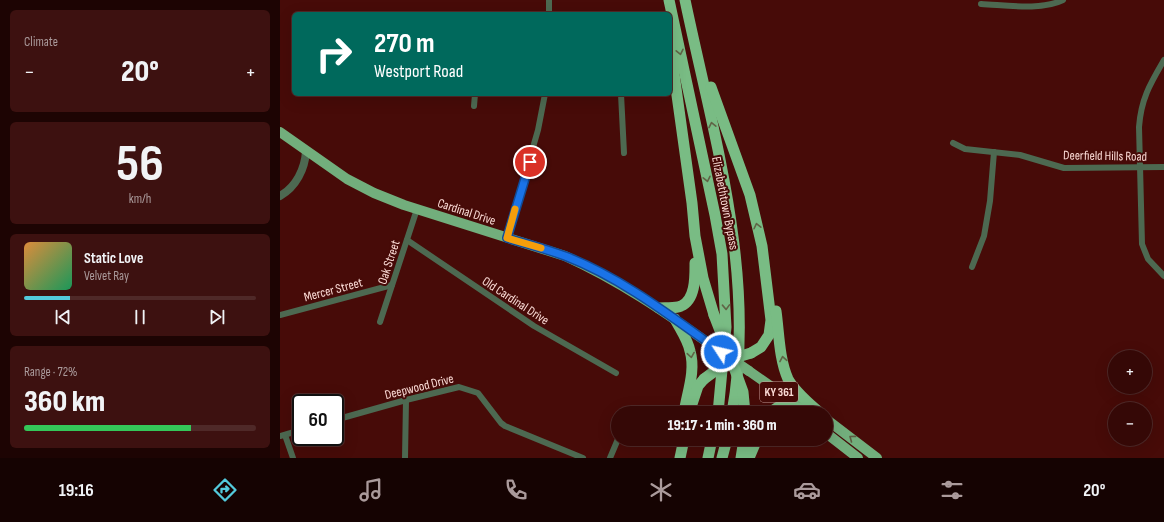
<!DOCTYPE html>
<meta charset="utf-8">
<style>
:root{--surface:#350806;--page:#3d1110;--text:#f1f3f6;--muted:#aa9a9b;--line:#4f2928;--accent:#53cadc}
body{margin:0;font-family:"Sofia Sans Condensed",sans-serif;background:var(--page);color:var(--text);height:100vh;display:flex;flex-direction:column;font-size:15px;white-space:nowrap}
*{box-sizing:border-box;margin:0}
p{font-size:13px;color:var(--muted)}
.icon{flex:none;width:22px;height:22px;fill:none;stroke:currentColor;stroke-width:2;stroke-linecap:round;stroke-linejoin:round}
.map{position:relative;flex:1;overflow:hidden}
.side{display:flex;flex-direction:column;gap:10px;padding:10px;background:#1d0403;width:280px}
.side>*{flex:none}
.top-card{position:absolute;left:12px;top:12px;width:380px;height:84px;border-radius:6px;box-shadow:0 4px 16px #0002,0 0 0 1px var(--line);background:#00695c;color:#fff;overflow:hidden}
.controls{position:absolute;left:828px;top:350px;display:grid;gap:8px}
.controls a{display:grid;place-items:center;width:44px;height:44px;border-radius:50%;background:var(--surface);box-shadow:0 4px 16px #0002,0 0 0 1px var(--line);font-size:20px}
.speed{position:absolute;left:12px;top:394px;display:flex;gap:8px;font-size:20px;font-weight:700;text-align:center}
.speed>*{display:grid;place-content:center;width:52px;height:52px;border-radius:50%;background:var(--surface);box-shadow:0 4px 16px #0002,0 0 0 1px var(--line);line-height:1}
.speed .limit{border:2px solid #111;border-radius:6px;background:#fff;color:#111}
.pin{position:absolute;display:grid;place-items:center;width:34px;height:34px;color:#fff;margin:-17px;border:2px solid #fff;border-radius:50%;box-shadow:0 1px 4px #0007}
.me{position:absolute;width:44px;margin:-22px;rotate:305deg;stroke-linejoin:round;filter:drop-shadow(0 0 3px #0008)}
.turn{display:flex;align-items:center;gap:14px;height:84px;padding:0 16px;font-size:18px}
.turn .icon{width:52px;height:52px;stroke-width:2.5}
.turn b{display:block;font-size:28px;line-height:34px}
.big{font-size:30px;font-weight:800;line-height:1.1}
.side .tile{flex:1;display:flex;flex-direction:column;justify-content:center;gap:6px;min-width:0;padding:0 14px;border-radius:6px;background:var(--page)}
.side .dial{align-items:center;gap:0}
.dial b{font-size:52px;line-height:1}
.song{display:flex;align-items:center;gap:12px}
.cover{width:48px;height:48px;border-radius:6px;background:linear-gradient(135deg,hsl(30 70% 55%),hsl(150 70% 35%))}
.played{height:4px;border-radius:2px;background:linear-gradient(90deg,var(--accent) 20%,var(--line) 20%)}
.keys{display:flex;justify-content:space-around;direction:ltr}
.heat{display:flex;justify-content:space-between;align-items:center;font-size:22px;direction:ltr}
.charge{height:6px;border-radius:3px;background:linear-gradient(90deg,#34c759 72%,var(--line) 0)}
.trip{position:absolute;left:331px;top:406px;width:222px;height:40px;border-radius:20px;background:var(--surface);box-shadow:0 4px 16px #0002,0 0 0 1px var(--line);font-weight:800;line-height:40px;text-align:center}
.tab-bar{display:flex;height:64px;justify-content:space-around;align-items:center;background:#150302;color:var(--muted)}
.tab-bar .icon{width:28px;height:28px}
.tab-bar .current{color:var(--accent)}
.tab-bar b{font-size:18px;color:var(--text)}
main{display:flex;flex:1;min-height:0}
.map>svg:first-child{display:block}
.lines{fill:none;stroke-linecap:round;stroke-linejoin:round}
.minor{stroke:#4d6951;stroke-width:6}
.tertiary{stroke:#4d6951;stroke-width:8}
.primary{stroke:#72ae7c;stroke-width:10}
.trunk{stroke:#79bc84;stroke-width:11}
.primary-bridge{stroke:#72ae7c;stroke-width:10}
.trunk-bridge{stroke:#79bc84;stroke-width:11}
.oneway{stroke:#606446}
.oneway2{stroke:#5c5c42}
.route-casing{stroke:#114b97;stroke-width:10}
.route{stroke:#1a73e8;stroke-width:7}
.slow{stroke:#f59e0b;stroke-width:7}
.labels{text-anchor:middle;stroke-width:4;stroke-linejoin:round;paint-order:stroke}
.shield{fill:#470b08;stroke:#c69d99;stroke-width:1}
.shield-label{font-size:12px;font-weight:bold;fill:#fcdcd7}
.street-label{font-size:13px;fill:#fcdcd7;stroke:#470b08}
</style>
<main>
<section class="side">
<div class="tile"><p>Climate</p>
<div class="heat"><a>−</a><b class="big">20°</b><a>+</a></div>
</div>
<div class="tile dial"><b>56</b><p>km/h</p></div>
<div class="tile">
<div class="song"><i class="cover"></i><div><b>Static Love</b><p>Velvet Ray</p></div></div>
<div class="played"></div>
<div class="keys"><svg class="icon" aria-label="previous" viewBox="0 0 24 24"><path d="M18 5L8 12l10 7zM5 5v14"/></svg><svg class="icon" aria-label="pause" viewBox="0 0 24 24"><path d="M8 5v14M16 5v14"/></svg><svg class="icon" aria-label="next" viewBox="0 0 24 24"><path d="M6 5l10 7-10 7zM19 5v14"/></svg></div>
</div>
<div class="tile"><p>Range · 72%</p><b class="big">360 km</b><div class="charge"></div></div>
</section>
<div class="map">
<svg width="884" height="458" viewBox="0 0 884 458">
<rect width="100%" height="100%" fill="#470b08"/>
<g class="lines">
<g class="minor">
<path d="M701,4C725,5 761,11 783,0"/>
<polyline points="269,14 269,0"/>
<path d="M884,60C870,84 861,99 859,127L862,244L868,259L884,276"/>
<polyline points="341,94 344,153"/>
<polyline points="194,106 195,94"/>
<polyline points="673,143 685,149 740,155 784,168 884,167"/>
<polyline points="227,237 258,130 265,94"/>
<polyline points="127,240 254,326 336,373"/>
<polyline points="692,267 704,236 710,201 714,152"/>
<polyline points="0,315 112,285"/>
<polyline points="100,322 137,209"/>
<polyline points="55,420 126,400 179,387 198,393 221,423 225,426 303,458"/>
<polyline points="5,435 13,458"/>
<polyline points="0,436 21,430"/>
<polyline points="125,458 126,400"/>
<polyline points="330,458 338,439"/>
</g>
<path class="tertiary" d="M0,196C16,187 25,169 26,151"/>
<g class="primary">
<path d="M0,132L67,179L94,193L124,205L285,256C338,280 385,312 431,345"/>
<polyline points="469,371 529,413"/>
<polyline points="546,419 597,458"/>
<polyline points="546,433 578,458"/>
</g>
<g class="trunk">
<polyline points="389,0 435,215 442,254 446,327 438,413"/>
<path d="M405,0C433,134 477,276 452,413"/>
<polyline points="390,45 412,203 415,236 423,278 434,315"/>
<polyline points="431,87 470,195 482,246 491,320 489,335 481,347 471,353"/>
<path d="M379,308C385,307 395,309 401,306C416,300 415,275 415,263"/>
<path d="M496,311C499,332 499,359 508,379C515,392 529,403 540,413"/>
<path d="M395,319C400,329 408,340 410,351C416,371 407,393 404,413"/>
<polyline points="411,407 418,386 424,379"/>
<path d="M491,413C500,401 512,406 524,410"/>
<polyline points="400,458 404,439"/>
<polyline points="428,458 432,439"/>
<polyline points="442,458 447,439"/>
<polyline points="461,458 464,439"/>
<polyline points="469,458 477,439"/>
</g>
<polyline class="primary-bridge" points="431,345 469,371"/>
<g class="trunk-bridge">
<polyline points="434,315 451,359 471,353"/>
<polyline points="424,379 451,359 463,392 465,413"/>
</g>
</g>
<defs><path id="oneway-chevron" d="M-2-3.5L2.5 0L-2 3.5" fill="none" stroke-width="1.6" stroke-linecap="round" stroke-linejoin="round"/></defs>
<g class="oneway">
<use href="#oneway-chevron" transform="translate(400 52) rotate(78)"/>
<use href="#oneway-chevron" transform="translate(432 125) rotate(-102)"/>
<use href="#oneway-chevron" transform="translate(427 179) rotate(78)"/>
<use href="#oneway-chevron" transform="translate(477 226) rotate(-103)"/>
<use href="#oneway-chevron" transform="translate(446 307) rotate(88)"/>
<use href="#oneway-chevron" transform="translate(411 355) rotate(81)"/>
<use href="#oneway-chevron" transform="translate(503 359) rotate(-100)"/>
</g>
<use class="oneway2" href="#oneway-chevron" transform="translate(572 438) rotate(-143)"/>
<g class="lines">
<g class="route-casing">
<path id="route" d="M250,162L227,238C247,244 266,249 285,256C342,278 392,317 441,352"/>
</g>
<use href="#route" class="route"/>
<polyline class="slow" points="235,209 227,238 261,248"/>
</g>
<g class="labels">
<rect class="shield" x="480" y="382" width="38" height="20" rx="3"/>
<g class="shield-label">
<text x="499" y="396">KY 361</text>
</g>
<g class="street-label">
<text transform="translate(825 155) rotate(1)" y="5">Deerfield Hills Road</text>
<text transform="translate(446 203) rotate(79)" y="5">Elizabethtown Bypass</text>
<text transform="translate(187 211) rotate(18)" y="5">Cardinal Drive</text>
<text transform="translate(108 262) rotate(-72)" y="5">Oak Street</text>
<text transform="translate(53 289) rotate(-15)" y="5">Mercer Street</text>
<text transform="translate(236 300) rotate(33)" y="5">Old Cardinal Drive</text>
<text transform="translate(139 386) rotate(-14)" y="5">Deepwood Drive</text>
</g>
</g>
</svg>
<div class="controls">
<a>+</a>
<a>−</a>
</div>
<div class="speed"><div class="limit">60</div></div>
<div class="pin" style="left:250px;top:162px;background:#d93025"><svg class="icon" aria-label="arrive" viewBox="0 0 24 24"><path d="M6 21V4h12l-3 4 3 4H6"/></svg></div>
<svg class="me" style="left:441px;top:352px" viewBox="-20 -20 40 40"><circle r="17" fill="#1a73e8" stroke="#fff" stroke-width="3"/><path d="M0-11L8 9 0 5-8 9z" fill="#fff"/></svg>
<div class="trip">19:17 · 1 min · 360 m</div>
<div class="top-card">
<div class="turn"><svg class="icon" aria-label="right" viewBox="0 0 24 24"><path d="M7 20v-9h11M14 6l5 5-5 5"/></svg><div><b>270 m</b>Westport Road</div></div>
</div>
</div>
</main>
<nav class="tab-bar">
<b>19:16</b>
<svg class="icon current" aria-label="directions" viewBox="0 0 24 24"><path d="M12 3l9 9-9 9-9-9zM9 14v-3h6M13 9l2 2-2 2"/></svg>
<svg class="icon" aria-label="music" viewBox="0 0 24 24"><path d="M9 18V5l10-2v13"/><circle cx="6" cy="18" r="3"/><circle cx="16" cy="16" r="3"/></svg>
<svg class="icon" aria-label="phone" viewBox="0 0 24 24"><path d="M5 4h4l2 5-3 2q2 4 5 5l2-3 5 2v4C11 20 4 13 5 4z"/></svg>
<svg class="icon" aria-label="climate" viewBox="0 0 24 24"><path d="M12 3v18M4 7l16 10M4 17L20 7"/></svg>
<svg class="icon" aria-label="car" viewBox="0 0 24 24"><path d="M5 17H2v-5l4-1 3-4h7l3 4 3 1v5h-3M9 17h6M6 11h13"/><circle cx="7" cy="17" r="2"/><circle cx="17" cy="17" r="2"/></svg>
<svg class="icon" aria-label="filters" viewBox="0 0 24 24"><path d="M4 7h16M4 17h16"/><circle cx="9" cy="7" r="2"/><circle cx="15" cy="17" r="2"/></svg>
<b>20°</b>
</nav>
